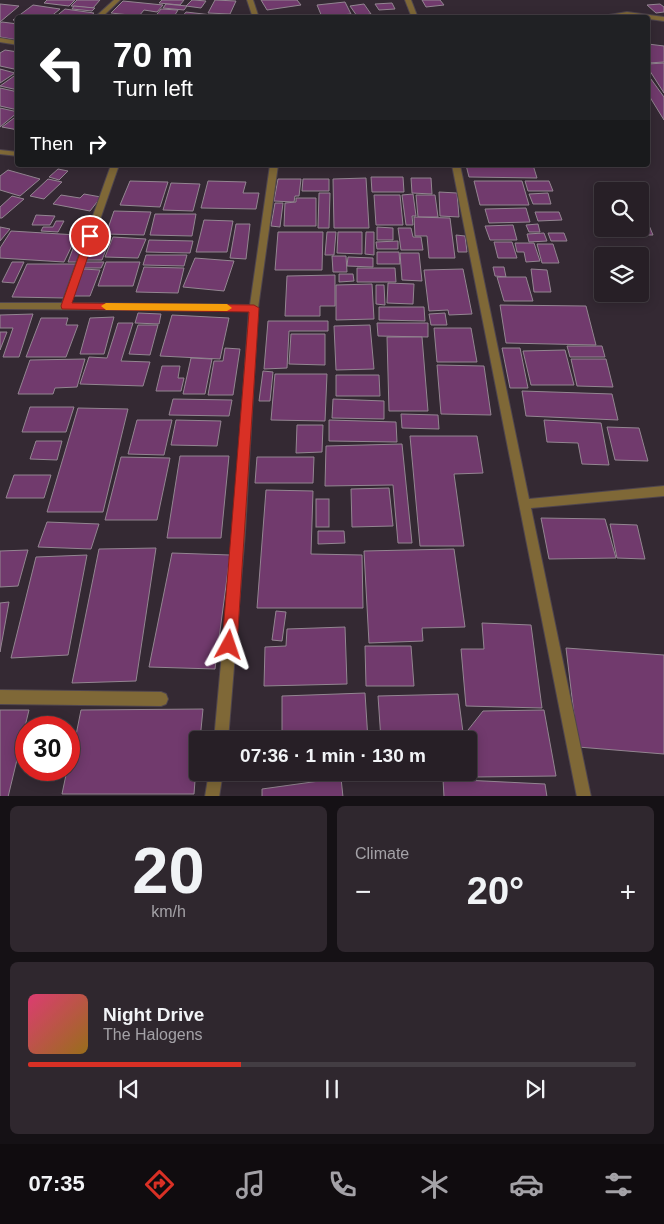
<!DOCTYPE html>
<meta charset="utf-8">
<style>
:root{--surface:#271f26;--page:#2f272e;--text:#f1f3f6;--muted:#a4a2a7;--line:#433d43;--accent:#d93025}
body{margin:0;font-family:Arial,sans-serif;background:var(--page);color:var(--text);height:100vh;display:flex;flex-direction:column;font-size:19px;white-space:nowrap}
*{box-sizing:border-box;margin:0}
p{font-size:16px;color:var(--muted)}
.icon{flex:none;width:28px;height:28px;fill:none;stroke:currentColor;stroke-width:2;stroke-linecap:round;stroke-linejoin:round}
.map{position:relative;height:796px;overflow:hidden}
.panel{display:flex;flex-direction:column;gap:10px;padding:10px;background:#151115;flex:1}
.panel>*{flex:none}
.guide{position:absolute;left:15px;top:15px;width:635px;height:152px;border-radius:5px;box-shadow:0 2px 12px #0003,0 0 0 1px var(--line);background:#202124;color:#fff;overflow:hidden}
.buttons{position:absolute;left:594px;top:182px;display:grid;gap:10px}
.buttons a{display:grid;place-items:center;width:55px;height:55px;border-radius:5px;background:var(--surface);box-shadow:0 2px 12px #0003,0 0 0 1px var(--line);font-size:25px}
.speed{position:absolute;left:15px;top:716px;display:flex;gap:10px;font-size:25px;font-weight:700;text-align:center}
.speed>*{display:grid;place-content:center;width:65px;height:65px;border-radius:50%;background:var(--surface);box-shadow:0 2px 12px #0003,0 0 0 1px var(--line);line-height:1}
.speed .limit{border:8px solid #d22;background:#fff;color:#111}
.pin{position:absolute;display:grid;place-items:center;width:42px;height:42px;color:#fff;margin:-21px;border:2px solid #fff;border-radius:50%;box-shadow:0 1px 5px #0007}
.me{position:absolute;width:55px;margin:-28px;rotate:5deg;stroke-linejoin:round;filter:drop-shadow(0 0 4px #0008)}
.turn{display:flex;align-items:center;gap:18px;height:105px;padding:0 15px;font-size:22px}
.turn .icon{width:65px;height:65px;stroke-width:2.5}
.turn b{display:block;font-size:35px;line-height:42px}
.then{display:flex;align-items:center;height:48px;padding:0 15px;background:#0003;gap:10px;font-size:19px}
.big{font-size:38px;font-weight:700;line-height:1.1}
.panel .tile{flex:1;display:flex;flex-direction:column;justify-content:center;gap:8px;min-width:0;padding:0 18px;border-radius:8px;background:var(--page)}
.panel .dial{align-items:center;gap:0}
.dial b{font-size:65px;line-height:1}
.song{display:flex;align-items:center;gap:15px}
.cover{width:60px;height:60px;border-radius:8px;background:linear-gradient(135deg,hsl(340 70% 55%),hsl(40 70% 35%))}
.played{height:5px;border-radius:2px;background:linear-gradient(90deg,var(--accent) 35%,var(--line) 35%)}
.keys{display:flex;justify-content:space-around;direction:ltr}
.heat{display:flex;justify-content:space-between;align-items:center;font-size:28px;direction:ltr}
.panel .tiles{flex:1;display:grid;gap:10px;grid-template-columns:1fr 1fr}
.tile:last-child{grid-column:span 2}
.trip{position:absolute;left:189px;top:731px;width:288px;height:50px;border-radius:5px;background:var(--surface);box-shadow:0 2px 12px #0003,0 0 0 1px var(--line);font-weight:700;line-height:50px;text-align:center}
.menu{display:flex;height:80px;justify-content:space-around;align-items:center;background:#100c0f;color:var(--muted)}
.menu .icon{width:35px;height:35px}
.menu .current{color:var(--accent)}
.menu b{font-size:22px;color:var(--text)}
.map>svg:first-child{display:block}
.building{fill:#713a6d;stroke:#938591}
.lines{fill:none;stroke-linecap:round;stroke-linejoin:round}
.lane-casing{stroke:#4f454e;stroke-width:2}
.street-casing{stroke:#4f454e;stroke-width:2}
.lane{fill:#7f6837;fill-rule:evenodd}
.street{fill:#7f6837;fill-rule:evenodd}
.route{fill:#d93025;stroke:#8d1f18}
.slow{fill:#f59e0b}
</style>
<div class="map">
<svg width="664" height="797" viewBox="0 0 664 797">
<rect width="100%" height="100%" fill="#342933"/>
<g class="building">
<polygon points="47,0 75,0 69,6 44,3"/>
<polygon points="77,0 100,0 93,8 71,6"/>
<polygon points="162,0 184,0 180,5 159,3"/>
<polygon points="192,0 194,0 206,1 201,8 186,6"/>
<polygon points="215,0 236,1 230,14 208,13"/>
<polygon points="261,0 297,0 301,5 267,10"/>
<polygon points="422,0 440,0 444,5 426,7"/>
<polygon points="123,1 163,5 157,12 144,10 139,16 111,13"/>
<polygon points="345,2 351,14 322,17 317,5"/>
<polygon points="392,3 395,9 379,10 375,4"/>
<polygon points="0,4 19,6 0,22"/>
<polygon points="166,4 187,6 184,10 163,8"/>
<polygon points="364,4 371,14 357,16 350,6"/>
<polygon points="660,4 664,7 664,12 656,13 647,5"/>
<polygon points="33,5 60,9 49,18 18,18 18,21 13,20"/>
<polygon points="74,6 95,8 92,11 72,9"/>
<polygon points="65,9 94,13 88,18 54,18"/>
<polygon points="161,9 178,10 173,18 154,18"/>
<polygon points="186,12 212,15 210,18 181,18"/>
<polygon points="2,22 18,24 18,40 0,37 0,23"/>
<polygon points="648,44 664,46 664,62 648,63"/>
<polygon points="5,50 18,52 18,67 14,69 0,66 0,53"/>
<polygon points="664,63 664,93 648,68 648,64"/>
<polygon points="0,69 15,73 0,83"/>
<polygon points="648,75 664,97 664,120 648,94"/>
<polygon points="14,76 18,77 18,90 0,86"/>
<polygon points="0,88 18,92 18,110 0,106"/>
<polygon points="0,108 18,112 0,127"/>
<polygon points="18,115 18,130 2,127"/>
<polygon points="466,165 533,165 537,178 469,177"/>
<polygon points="58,169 68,171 59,180 49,177"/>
<polygon points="8,170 40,179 20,196 0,190 0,176"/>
<polygon points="371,177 403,177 404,192 372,192"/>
<polygon points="366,178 369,228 334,228 333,179"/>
<polygon points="411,178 431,178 432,194 412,193"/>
<polygon points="48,179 62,182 44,199 30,196"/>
<polygon points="278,179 301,179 299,196 295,196 294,202 274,201"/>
<polygon points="303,179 329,179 329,191 302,191"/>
<polygon points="130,181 168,182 160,207 120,205"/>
<polygon points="208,181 246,182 243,193 259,193 256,209 201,208"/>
<polygon points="474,181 522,181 529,205 480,205"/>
<polygon points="525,181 549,181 553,191 528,191"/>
<polygon points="171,183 200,184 193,211 163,210"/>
<polygon points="439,192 457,193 459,217 440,216"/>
<polygon points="319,193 330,193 329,228 318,228"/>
<polygon points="548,193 551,204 533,204 529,194"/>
<polygon points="84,194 101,197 90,211 53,204 61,195 80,198"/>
<polygon points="413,194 416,216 412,216 413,225 406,225 402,195"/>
<polygon points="374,195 400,195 403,225 376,225"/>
<polygon points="416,195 435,195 438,217 418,217"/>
<polygon points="12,196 24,199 2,218 0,218 0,207"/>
<polygon points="296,198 316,198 316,226 284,226 285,203 296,202"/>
<polygon points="275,203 283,203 280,227 271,226"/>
<polygon points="526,208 530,222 489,223 485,209"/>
<polygon points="114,211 151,212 144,235 106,234"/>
<polygon points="535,212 559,212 562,220 538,221"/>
<polygon points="155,214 196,214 192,236 150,235"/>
<polygon points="36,215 55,216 50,225 32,225"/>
<polygon points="414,217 450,218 455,258 429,258 427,236 415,236"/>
<polygon points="204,220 233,221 227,252 196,252"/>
<polygon points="56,221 64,221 58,232 41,231 43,227 53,227"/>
<polygon points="640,223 648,223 653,235 636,235 633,229 640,229"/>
<polygon points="236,224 250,224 246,259 230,258"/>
<polygon points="538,224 540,232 529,232 526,225"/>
<polygon points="513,225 517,240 490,240 485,226"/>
<polygon points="0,227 10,229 0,241"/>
<polygon points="377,227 393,228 393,240 377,240"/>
<polygon points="398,228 411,228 413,237 421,237 423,250 401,250"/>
<polygon points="11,231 77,235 64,262 0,258 0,248"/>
<polygon points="278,232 323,232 322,270 275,270"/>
<polygon points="327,232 336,232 334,255 325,255"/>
<polygon points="338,232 362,232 362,254 337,253"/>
<polygon points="366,232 374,232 374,255 365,254"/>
<polygon points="544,233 547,241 529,242 527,234"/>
<polygon points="548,233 564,233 567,241 551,241"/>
<polygon points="78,235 89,235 79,262 68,262"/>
<polygon points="456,235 465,236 467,252 458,252"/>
<polygon points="95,236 111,236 102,260 86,260"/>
<polygon points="113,237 146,239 138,258 105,257"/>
<polygon points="149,240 193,241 190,253 146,252"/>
<polygon points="398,241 398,249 377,249 376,242"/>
<polygon points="494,242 512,242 517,258 498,258"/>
<polygon points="515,243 534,243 540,261 526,262 524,252 517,252"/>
<polygon points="537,244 553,244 559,263 542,263"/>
<polygon points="377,252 399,252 400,264 377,264"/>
<polygon points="400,253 419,253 422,281 402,280"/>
<polygon points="146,255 187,255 184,266 143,265"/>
<polygon points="332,256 346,256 347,272 333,272"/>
<polygon points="348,257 373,258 373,267 347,266"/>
<polygon points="195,258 234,261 224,291 183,287"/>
<polygon points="12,262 24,262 14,283 2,282"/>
<polygon points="85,262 104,262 101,268 83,268"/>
<polygon points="106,262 140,262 133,286 98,286"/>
<polygon points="27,264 78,264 65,298 12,297"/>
<polygon points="144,267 184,268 178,293 136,292"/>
<polygon points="493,267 504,267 506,277 495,276"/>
<polygon points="357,268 395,268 396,282 357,282"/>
<polygon points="83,269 100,270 90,296 73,296"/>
<polygon points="463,269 472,314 449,315 448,310 429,311 424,270"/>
<polygon points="531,269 547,270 551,292 534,292"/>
<polygon points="339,274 353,274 354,281 339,282"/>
<polygon points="335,275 335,306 320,306 320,316 285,316 287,276"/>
<polygon points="497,277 526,277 533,301 504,301"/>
<polygon points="388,283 414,284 413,304 387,303"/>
<polygon points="372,284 374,319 336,320 336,285"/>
<polygon points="376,285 384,285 385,305 376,304"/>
<polygon points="500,305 586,306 596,345 506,343"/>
<polygon points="379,307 424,307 425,321 379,320"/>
<polygon points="138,313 161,314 159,324 135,323"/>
<polygon points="445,313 447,325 431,325 429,314"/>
<polygon points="33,314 19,357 3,357 13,328 0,328 0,315"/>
<polygon points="172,315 229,318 220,359 160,356"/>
<polygon points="114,317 104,354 80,354 90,318"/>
<polygon points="41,318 68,318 66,325 78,325 66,357 26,357"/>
<polygon points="268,321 328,321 328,331 289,331 287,368 264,369"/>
<polygon points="118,323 133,323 121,361 150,362 143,386 80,384 89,357 107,358"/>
<polygon points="377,323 428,323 428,337 378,336"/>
<polygon points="138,325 158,325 150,355 129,354"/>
<polygon points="370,325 374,369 336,370 334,326"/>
<polygon points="434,328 471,328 477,362 437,362"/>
<polygon points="0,332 7,332 0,350"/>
<polygon points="291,334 325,334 325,365 289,364"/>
<polygon points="387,337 422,337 428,411 389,411"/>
<polygon points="567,346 602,346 605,357 570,357"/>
<polygon points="225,348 240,349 233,395 208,395 214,361 223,361"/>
<polygon points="502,348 520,348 528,388 510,388"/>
<polygon points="565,350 574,385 531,385 523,351"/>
<polygon points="191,358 212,359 205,394 183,394"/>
<polygon points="85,359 77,387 55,388 53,394 18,394 30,360"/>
<polygon points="571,359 606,359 613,387 577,386"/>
<polygon points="437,365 484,366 491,415 441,414"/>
<polygon points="162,366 180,366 178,378 184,378 181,391 156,391"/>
<polygon points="263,371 273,372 270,401 259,401"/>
<polygon points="275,374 327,374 325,421 271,420"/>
<polygon points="336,375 379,375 380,396 336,396"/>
<polygon points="522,391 612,394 618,420 526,416"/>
<polygon points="173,399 232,400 229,416 169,415"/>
<polygon points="333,399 384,401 384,419 332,418"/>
<polygon points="30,407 74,407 66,432 22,432"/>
<polygon points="78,408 128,409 103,512 47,512"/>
<polygon points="401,414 438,415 439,429 402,428"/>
<polygon points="137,420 172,420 164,455 128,454"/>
<polygon points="176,420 221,421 217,446 171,445"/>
<polygon points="329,420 396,422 397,442 329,441"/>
<polygon points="544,420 601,423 609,465 582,464 578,443 547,442"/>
<polygon points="297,425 323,425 322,452 296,453"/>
<polygon points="607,427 639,428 648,461 615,460"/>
<polygon points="410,436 477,436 483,473 454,474 464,546 420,546"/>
<polygon points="36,441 62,441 57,460 30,459"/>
<polygon points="402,444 412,543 398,543 393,485 325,486 326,446"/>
<polygon points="180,456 229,456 221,538 167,538"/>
<polygon points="121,457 170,458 157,520 105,520"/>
<polygon points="257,457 314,457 313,483 255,483"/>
<polygon points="14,475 51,475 44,498 6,498"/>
<polygon points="389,488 393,526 352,527 351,489"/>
<polygon points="266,490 313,491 311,554 362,555 363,608 257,608"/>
<rect x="316" y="499" width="13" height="28"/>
<polygon points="541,518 605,519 616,558 549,559"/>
<polygon points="47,522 99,524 91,549 38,547"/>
<polygon points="610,524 637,525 645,559 617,558"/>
<polygon points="318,531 344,531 345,543 318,544"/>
<polygon points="156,548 136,681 72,683 99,549"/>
<polygon points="454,549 465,627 422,628 423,641 369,643 364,551"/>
<polygon points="28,550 18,586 0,587 0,551"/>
<polygon points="172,553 230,555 215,669 149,667"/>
<polygon points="87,555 68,655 11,658 36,557"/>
<polygon points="9,602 0,652 0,603"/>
<polygon points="276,611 286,612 282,641 272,640"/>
<polygon points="482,623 531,625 542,708 466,706 461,649 484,649"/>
<polygon points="345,627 347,684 264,686 265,647 286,646 287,629"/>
<polygon points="365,646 411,646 414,686 366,686"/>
<polygon points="566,648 664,655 664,754 578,747"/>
<polygon points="365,693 368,740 282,740 282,696"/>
<polygon points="458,694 464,740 381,740 378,696"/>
<polygon points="203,709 200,740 198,740 194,794 62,794 67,770 69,770 81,710"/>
<polygon points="0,710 29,710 8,797 0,797"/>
<polygon points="544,710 556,776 475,777 468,730 483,711"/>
<polygon points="341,778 343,797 262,797 262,789"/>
<polygon points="443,779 545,784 547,797 444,797"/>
</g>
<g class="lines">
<g class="lane-casing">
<polygon id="lane" points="627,12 664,17 664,21 627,16 591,18"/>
</g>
<g class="street-casing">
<g id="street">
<polygon points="114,0 120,0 101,18 94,18"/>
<polygon points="247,0 253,0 259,18 253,18"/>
<polygon points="405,0 411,0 418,18 412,18"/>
<polygon points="0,38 18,41 18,45 0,42"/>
<polygon points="0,150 18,152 18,156 0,154"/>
<polygon points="111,165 119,165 71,303 250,305 270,165 278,165 258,308 245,532 228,740 214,740 233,532 249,311 0,309 0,303 62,303"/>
<polygon points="452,165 460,165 529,499 664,486 664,496 531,508 591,797 577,797"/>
<polygon points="0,690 161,692 166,694 168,699 166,704 161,706 0,704"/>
<polygon points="209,772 223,772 219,797 205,797"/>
</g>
</g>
<use href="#lane" class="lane"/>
<use href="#street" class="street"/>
</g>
<polygon class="route" points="90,233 95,236 72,303 254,305 259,308 237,645 235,650 229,652 224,650 222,645 249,312 62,309 61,306 86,236"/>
<polygon class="slow" points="106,303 227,304 232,308 227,311 106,310 101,306"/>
</svg>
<div class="buttons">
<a><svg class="icon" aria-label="search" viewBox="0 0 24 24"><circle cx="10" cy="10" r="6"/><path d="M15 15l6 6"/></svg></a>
<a><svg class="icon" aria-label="layers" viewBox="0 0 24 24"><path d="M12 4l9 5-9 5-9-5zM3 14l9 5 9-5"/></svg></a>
</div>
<div class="speed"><div class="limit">30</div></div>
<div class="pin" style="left:90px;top:236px;background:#d93025"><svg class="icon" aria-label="arrive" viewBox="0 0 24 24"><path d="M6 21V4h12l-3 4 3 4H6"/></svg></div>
<svg class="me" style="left:229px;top:645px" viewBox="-20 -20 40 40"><path d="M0-17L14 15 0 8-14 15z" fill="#d93025" stroke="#fff" stroke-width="4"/></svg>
<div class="trip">07:36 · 1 min · 130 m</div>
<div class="guide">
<div class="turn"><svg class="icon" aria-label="left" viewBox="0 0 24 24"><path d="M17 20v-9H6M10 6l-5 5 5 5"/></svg><div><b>70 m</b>Turn left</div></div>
<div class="then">Then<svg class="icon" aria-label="right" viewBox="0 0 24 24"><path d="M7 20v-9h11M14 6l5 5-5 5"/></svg></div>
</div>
</div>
<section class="panel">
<div class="tiles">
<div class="tile dial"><b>20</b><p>km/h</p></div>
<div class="tile"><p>Climate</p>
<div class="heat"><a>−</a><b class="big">20°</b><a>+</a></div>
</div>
<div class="tile">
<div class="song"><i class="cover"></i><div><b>Night Drive</b><p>The Halogens</p></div></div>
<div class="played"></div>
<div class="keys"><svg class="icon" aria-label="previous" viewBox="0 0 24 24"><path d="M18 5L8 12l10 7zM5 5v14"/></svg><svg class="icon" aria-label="pause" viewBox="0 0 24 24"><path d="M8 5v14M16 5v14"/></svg><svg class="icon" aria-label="next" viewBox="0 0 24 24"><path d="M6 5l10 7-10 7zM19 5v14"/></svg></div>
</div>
</div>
</section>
<nav class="menu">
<b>07:35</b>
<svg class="icon current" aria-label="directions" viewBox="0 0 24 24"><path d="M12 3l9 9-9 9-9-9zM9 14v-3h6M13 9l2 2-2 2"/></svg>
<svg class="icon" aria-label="music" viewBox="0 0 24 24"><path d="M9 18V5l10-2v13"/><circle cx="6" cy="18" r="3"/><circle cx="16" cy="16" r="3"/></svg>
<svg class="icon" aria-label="phone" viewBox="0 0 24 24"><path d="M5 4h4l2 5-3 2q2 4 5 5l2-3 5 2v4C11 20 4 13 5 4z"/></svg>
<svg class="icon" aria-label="climate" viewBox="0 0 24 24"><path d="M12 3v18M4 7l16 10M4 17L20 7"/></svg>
<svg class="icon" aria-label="car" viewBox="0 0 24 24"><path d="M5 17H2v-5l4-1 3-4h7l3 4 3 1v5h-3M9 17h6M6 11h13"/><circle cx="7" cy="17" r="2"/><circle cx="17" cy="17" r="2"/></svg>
<svg class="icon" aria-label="filters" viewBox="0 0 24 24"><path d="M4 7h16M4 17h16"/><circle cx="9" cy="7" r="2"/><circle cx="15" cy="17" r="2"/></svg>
</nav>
